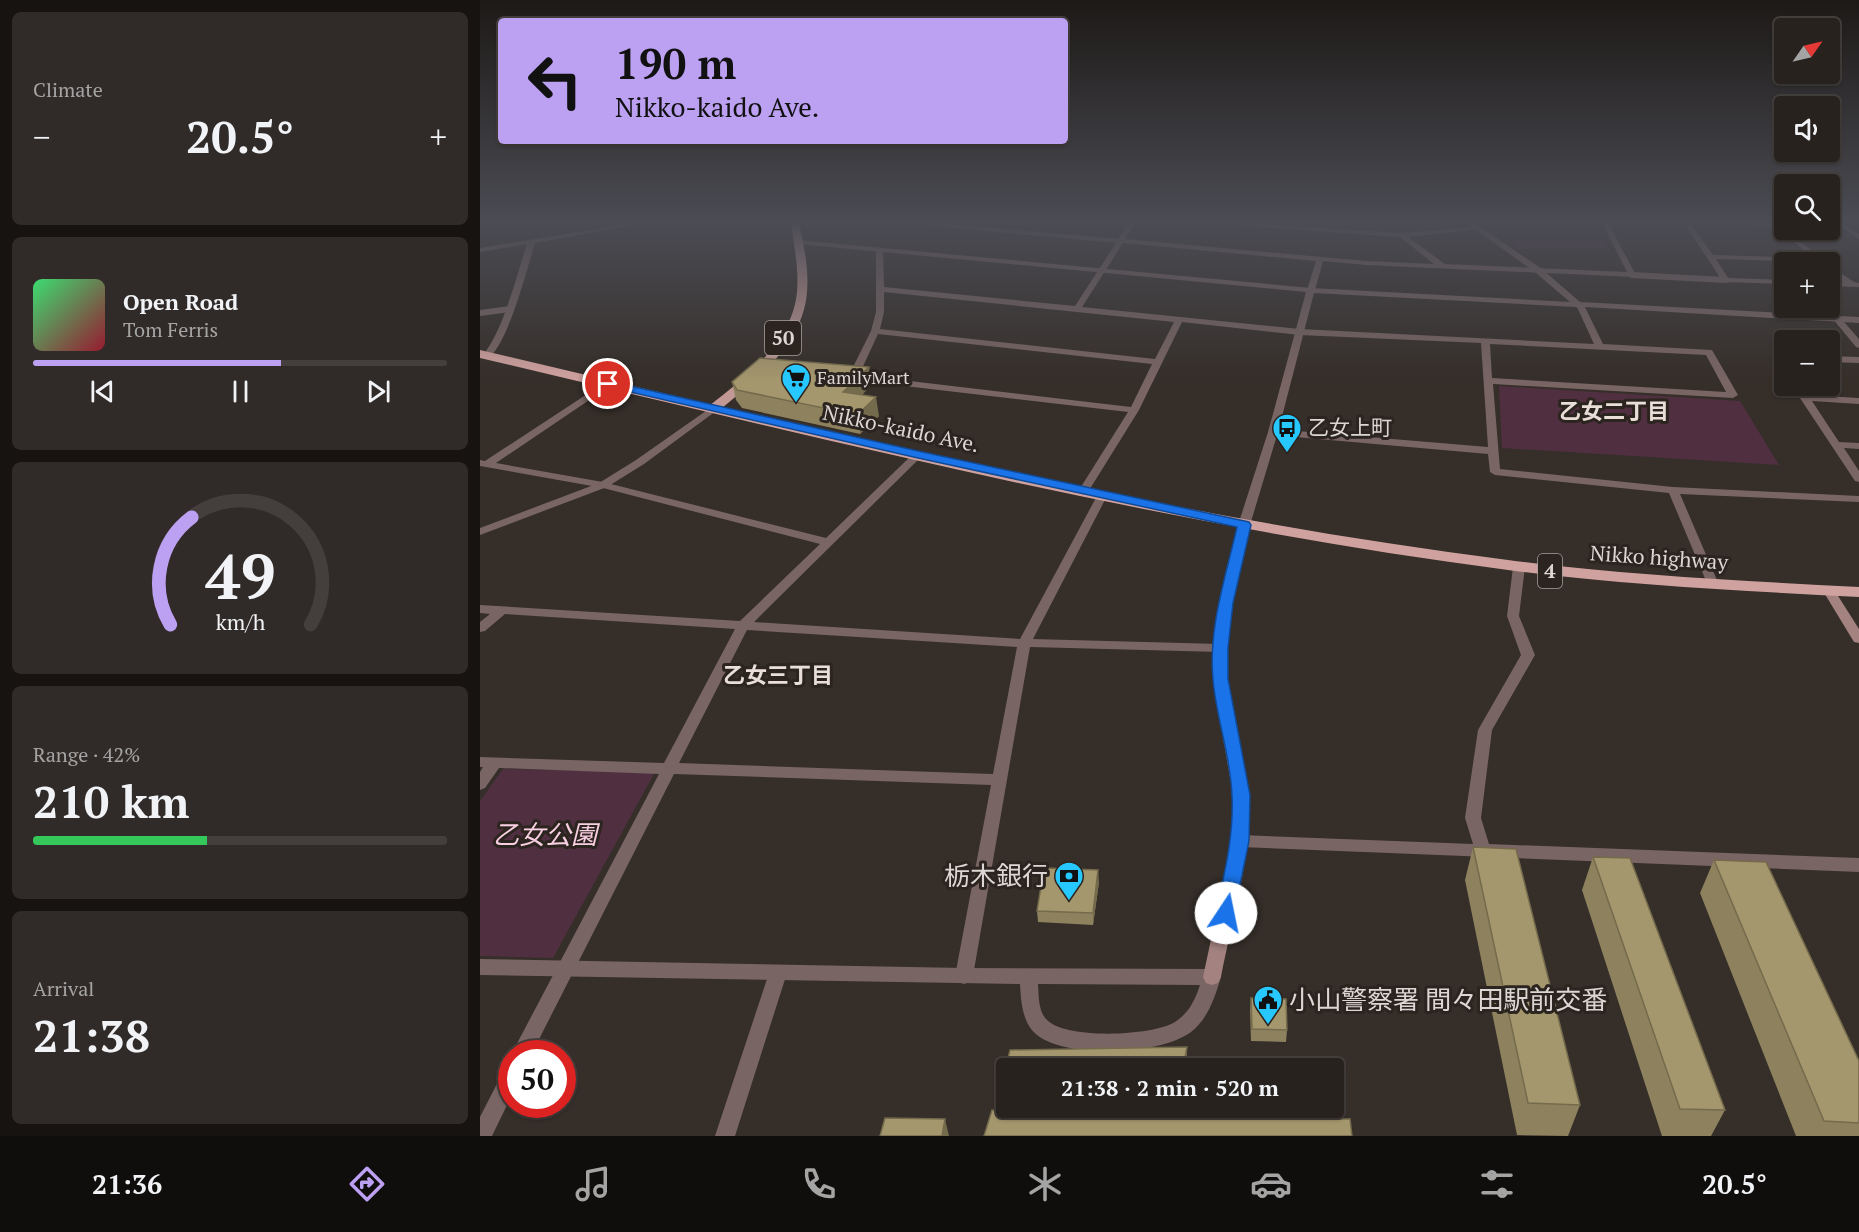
<!DOCTYPE html>
<meta charset="utf-8">
<style>
:root{--surface:#28221f;--page:#302a28;--text:#f1f3f6;--muted:#a5a4a4;--line:#443f3d;--accent:#bca0f2}
body{margin:0;font-family:"PT Serif","Noto Sans JP",serif;background:var(--page);color:var(--text);height:100vh;display:flex;flex-direction:column;font-size:22px;white-space:nowrap}
*{box-sizing:border-box;margin:0}
p{font-size:20px;color:var(--muted)}
.icon{flex:none;width:33px;height:33px;fill:none;stroke:currentColor;stroke-width:2;stroke-linecap:round;stroke-linejoin:round}
.map{position:relative;flex:1;overflow:hidden}
.side{display:flex;flex-direction:column;gap:12px;padding:12px;background:#161311;width:480px}
.side>*{flex:none}
.hud{position:absolute;left:18px;top:18px;width:570px;height:126px;border-radius:6px;box-shadow:0 2px 4px #0004,0 0 0 2px var(--line);background:#bca0f2;color:#111;overflow:hidden}
.needle{width:39px;rotate:56deg}
.tools{position:absolute;left:1294px;top:18px;display:grid;gap:12px}
.tools a{display:grid;place-items:center;width:66px;height:66px;border-radius:6px;background:var(--surface);box-shadow:0 2px 4px #0004,0 0 0 2px var(--line);font-size:30px}
.speed{position:absolute;left:18px;top:1040px;display:flex;gap:12px;font-size:30px;font-weight:700;text-align:center}
.speed>*{display:grid;place-content:center;width:78px;height:78px;border-radius:50%;background:var(--surface);box-shadow:0 2px 4px #0004,0 0 0 2px var(--line);line-height:1}
.speed .limit{border:9px solid #d22;background:#fff;color:#111}
.pin{position:absolute;display:grid;place-items:center;width:51px;height:51px;color:#fff;margin:-26px;border:3px solid #fff;border-radius:50%;box-shadow:0 2px 6px #0007}
.me{position:absolute;width:66px;margin:-33px;rotate:11deg;stroke-linejoin:round;filter:drop-shadow(0 0 4px #0008)}
.turn{display:flex;align-items:center;gap:21px;height:126px;padding:0 18px;font-size:27px}
.turn .icon{width:78px;height:78px;stroke-width:2.5}
.turn b{display:block;font-size:42px;line-height:51px}
.big{font-size:45px;font-weight:700;line-height:1.1}
.side .tile{flex:1;display:flex;flex-direction:column;justify-content:center;gap:9px;min-width:0;padding:0 21px;border-radius:9px;background:var(--page)}
.side .dial{align-items:center;gap:0}
.dial svg{height:156px;overflow:visible;fill:none;stroke:var(--line);stroke-width:7;stroke-linecap:round;text-anchor:middle}
.dial text{fill:var(--text);stroke:none}
.song{display:flex;align-items:center;gap:18px}
.cover{width:72px;height:72px;border-radius:9px;background:linear-gradient(135deg,hsl(140 70% 55%),hsl(350 70% 35%))}
.played{height:6px;border-radius:3px;background:linear-gradient(90deg,var(--accent) 60%,var(--line) 60%)}
.keys{display:flex;justify-content:space-around;direction:ltr}
.heat{display:flex;justify-content:space-between;align-items:center;font-size:33px;direction:ltr}
.charge{height:9px;border-radius:4px;background:linear-gradient(90deg,#34c759 42%,var(--line) 0)}
.trip{position:absolute;left:516px;top:1058px;width:348px;height:60px;border-radius:6px;background:var(--surface);box-shadow:0 2px 4px #0004,0 0 0 2px var(--line);font-weight:700;line-height:60px;text-align:center}
.tabs{display:flex;height:96px;justify-content:space-around;align-items:center;background:#100e0c;color:var(--muted)}
.tabs .icon{width:42px;height:42px}
.tabs .current{color:var(--accent)}
.tabs b{font-size:27px;color:var(--text)}
main{display:flex;flex:1;min-height:0}
.map>svg:first-child{display:block}
.green{fill:#503040}
.lines{fill:none;stroke-linecap:round;stroke-linejoin:round}
.service{stroke:#796563;stroke-width:6}
.minor{fill:#796563;fill-rule:evenodd}
.tertiary{fill:#796563;fill-rule:evenodd}
.secondary{fill:#a3827f;fill-rule:evenodd}
.primary{fill:#c29895;fill-rule:evenodd}
.trunk{fill:#d0a29f;fill-rule:evenodd}
.wall{fill:#8e825e}
.shaded-wall{fill:#746a4c}
.building{fill:#a5976d;stroke:#746a4c;stroke-width:1.5}
.route{fill:#1a73e8;stroke:#114b97;stroke-width:1.5}
.labels{text-anchor:middle;stroke-width:6;stroke-linejoin:round;paint-order:stroke}
.far-poi-label{font-size:18px;fill:#dcd7d4;stroke:#2b241f;text-anchor:start}
.shield{fill:#2b241f;stroke:#a7a19e;stroke-width:1.5}
.shield-label{font-size:20px;font-weight:bold;fill:#dcd7d4}
.poi-label{font-size:21px;fill:#dcd7d4;stroke:#2b241f;text-anchor:start}
.street-label{font-size:21px;fill:#dcd7d4;stroke:#2b241f}
.neighbourhood-label{font-size:22px;font-weight:bold;fill:#e9dfd8;stroke:#2b241f}
.near-park-label{font-size:26px;font-style:italic;fill:#f8cee1;stroke:#2b241f}
.near-poi-label{font-size:26px;fill:#dcd7d4;stroke:#2b241f;text-anchor:end}
</style>
<main>
<section class="side">
<div class="tile"><p>Climate</p>
<div class="heat"><a>−</a><b class="big">20.5°</b><a>+</a></div>
</div>
<div class="tile">
<div class="song"><i class="cover"></i><div><b>Open Road</b><p>Tom Ferris</p></div></div>
<div class="played"></div>
<div class="keys"><svg class="icon" aria-label="previous" viewBox="0 0 24 24"><path d="M18 5L8 12l10 7zM5 5v14"/></svg><svg class="icon" aria-label="pause" viewBox="0 0 24 24"><path d="M8 5v14M16 5v14"/></svg><svg class="icon" aria-label="next" viewBox="0 0 24 24"><path d="M6 5l10 7-10 7zM19 5v14"/></svg></div>
</div>
<div class="tile dial"><svg viewBox="0 0 100 80">
<path d="M14 69A42 42 0 1 1 86 69"/>
<path d="M14 69A42 42 0 0 1 25 14" stroke="#bca0f2"/>
<text x="50" y="56" font-size="32" font-weight="700">49</text>
<text x="50" y="72" font-size="11">km/h</text>
</svg></div>
<div class="tile"><p>Range · 42%</p><b class="big">210 km</b><div class="charge"></div></div>
<div class="tile"><p>Arrival</p><b class="big">21:38</b></div>
</section>
<div class="map">
<svg width="1379" height="1136" viewBox="0 0 1379 1136">
<rect width="100%" height="100%" fill="#352e29"/>
<g class="green">
<polygon points="817,223 974,223 975,226 920,232 817,225"/>
<polygon points="998,223 1077,223 1085,230 1012,233"/>
<polygon points="1122,240 1129,249 1037,249 1031,241"/>
<polygon points="1019,386 1260,401 1299,465 1022,448"/>
<polygon points="23,769 175,772 73,958 0,956 0,801"/>
</g>
<g class="lines">
<g class="service">
<polyline points="1152,275 1246,280"/>
<polyline points="0,313 30,309"/>
</g>
<g class="minor">
<path d="M153,223H167L55,243C46,272 30,337 10,357H4L3,355C24,329 36,277 47,244L0,252V248Z"/>
<path d="M437,223H460L638,239L649,223H655L645,239L886,261L954,264L920,237L746,225L743,223H772L922,233L997,226L999,227V229L928,237L965,264L1147,272L1122,223H1128L1156,275L1155,277L886,265L843,261L835,290L831,292L827,290L836,261L643,243L602,307L820,329L1114,344L1097,307L1104,305L1123,344L1232,350L1258,395L1253,398L1013,384L1020,469L1193,487L1379,496V502L1200,494L1239,585L1237,588H1229L1189,493L1015,475L1010,472L1008,454L793,435L788,432L793,429L1008,447L1001,343L820,335L702,322L659,410L608,492H600L599,490L648,412L373,380L368,377L391,331L396,312V247L403,249L404,287L595,306L636,243L440,225ZM404,292L694,322L675,359L400,329L404,312ZM398,334L672,364L651,407L379,375ZM1010,344L1226,355L1246,392L1012,378Z"/>
<polygon points="1204,223 1210,223 1233,255 1334,258 1295,227 1244,225 1241,223 1305,223 1305,230 1347,262 1236,259 1248,278 1305,280 1305,284 1243,282"/>
<polygon points="1356,223 1363,223 1379,234 1379,239"/>
<polygon points="1350,266 1374,282 1379,283 1379,287 1350,286 1350,282 1363,282 1350,272"/>
<polygon points="1350,306 1379,339 1379,348 1376,347 1344,308"/>
<polygon points="1297,353 1300,354 1305,361 1305,371 1302,370 1293,356"/>
<polygon points="1350,356 1379,357 1379,363 1350,362"/>
<path d="M127,381L132,384L130,386L16,463L123,482L346,538L434,453H442L443,455L274,622L540,639L618,494L623,491L628,494L553,639L740,644L747,648L740,652L550,647L493,976L490,982L484,984L478,982L475,976L511,785L194,774L52,1053H32L179,774L19,768L5,788L0,790V772L3,767H0V757L184,763L255,629L25,614L5,631L0,632V622L10,614L0,613V605L260,621L340,544L123,488L0,466V460L5,461ZM267,630L537,647L513,774L199,763Z"/>
<polygon points="1312,386 1321,386 1328,395 1379,398 1379,404 1332,401 1359,442 1379,443 1379,449 1364,448 1379,471 1379,482 1375,481"/>
<polygon points="1039,563 1045,567 1039,616 1055,655 1012,730 1001,818 1009,844 1379,858 1379,872 760,847 754,845 752,841 754,837 760,835 993,844 985,818 998,730 1041,655 1027,616 1033,567"/>
<polygon points="298,965 304,967 307,973 255,1136 235,1136 289,973 292,967"/>
<polygon points="32,1065 32,1095 12,1136 0,1136 0,1117 25,1068"/>
</g>
<g class="tertiary">
<polygon points="987,223 994,223 1062,269 1100,302 1379,317 1379,323 1105,307 1101,309 1096,307 834,293 798,432 770,525 764,528 758,525 788,432 826,292 318,244 314,242 318,240 831,288 1090,302 1056,273"/>
<polygon points="233,406 236,407 236,411 164,464 127,487 0,535 0,528 119,483 156,460"/>
<path d="M0,959L484,968L732,969L738,971L741,977C735,997 728,1019 711,1032C681,1055 587,1059 557,1035C542,1023 541,1001 540,984L0,975ZM558,984L720,985C715,1000 709,1013 695,1022C673,1036 584,1040 566,1019C558,1010 559,996 558,984Z"/>
</g>
<g class="secondary">
<path d="M764,522L770,525C759,575 742,627 747,679C750,718 766,757 769,796C772,854 752,920 741,977L738,983L732,985L726,983L723,977L752,841L753,795L733,679V648L740,603L758,525Z"/>
<polygon points="1349,587 1353,588 1379,629 1379,643 1374,642 1343,591"/>
</g>
<path class="primary" d="M311,223H319C324,246 329,269 327,292C323,345 275,381 237,412H229V406C266,377 312,343 317,292C319,269 314,246 311,223Z"/>
<path class="trunk" d="M0,350C340,430 681,516 1028,560C1145,575 1262,581 1379,587V597C1262,591 1144,585 1028,570C681,525 340,438 0,358Z"/>
</g>
<g class="wall">
<polygon points="389,367 392,384 382,395 399,416 380,434 262,408 256,400 252,382"/>
<polygon points="993,847 1100,1105 1088,1136 1037,1135 985,880"/>
<polygon points="1113,857 1245,1110 1231,1136 1182,1136 1102,890"/>
<polygon points="1234,860 1379,1061 1379,1136 1316,1136 1220,893"/>
<polygon points="619,882 613,925 558,922 557,911"/>
<polygon points="771,998 807,1030 806,1042 771,1041 770,1010"/>
<polygon points="707,1047 706,1068 526,1068 526,1094 524,1075 530,1050"/>
</g>
<g class="shaded-wall">
<polygon points="389,367 392,384 367,410 363,392"/>
<polygon points="396,397 399,416 380,434 377,415"/>
<polygon points="618,870 619,882 613,925 613,913"/>
<polygon points="707,1047 706,1068 703,1068"/>
<polygon points="465,1119 469,1136 462,1136"/>
</g>
<g class="building">
<polygon points="280,358 389,367 363,392 396,397 377,415 257,390 252,382"/>
<polygon points="993,847 1036,849 1100,1105 1048,1103"/>
<polygon points="1113,857 1150,858 1245,1110 1200,1109"/>
<polygon points="1234,860 1286,862 1379,1061 1379,1123 1344,1121"/>
<polygon points="564,868 618,870 613,913 557,911"/>
<polygon points="771,998 806,999 807,1030 772,1029"/>
<polygon points="707,1047 703,1068 526,1068 526,1075 524,1075 530,1050"/>
<polygon points="590,1107 699,1107 701,1118 870,1119 872,1136 504,1136 512,1110 589,1113"/>
<polygon points="405,1118 465,1119 462,1136 400,1136"/>
</g>
<linearGradient id="sky" x2="0" y2="1"><stop stop-color="#1d1917"/><stop offset="0.58" stop-color="#4b4c54"/><stop offset="1" stop-color="#4b4c54" stop-opacity="0"/></linearGradient>
<rect width="1379" height="382" fill="url(#sky)"/>
<path class="route" d="M128,381L438,451L769,522L771,525L753,603L748,648V679L770,795L769,841L753,919L746,921L739,919L736,913C744,875 754,836 752,796C751,757 736,718 733,679C728,628 746,576 757,527L438,458L124,386V382Z"/>
<defs>
<g id="supermarket-pin" transform="scale(1.5)"><path d="M0 17L-7.5 6A9.5 9.5 0 1 1 7.5 6Z" fill="#27c8ff" stroke="#2b241f"/><path d="M-6-5.5h2.5l.6 2H6L4.5 2H-2.5L-4.4-4H-6ZM-1.5 3.2a1.3 1.3 0 1 0 .1 0ZM3 3.2a1.3 1.3 0 1 0 .1 0Z" fill="#111"/></g>
<g id="bus-pin" transform="scale(1.5)"><path d="M0 17L-7.5 6A9.5 9.5 0 1 1 7.5 6Z" fill="#27c8ff" stroke="#2b241f"/><path d="M-5-6H5V4H4V6H2V4H-2V6H-4V4H-5ZM-3.5-4V0h7V-4ZM-3.5 1.2v1.5H-2V1.2ZM2 1.2v1.5H3.5V1.2Z" fill="#111"/></g>
<g id="bank-pin" transform="scale(1.5)"><path d="M0 17L-7.5 6A9.5 9.5 0 1 1 7.5 6Z" fill="#27c8ff" stroke="#2b241f"/><path d="M-6-4H6V4H-6ZM0-2.3a2.3 2.3 0 1 0 0 4.6a2.3 2.3 0 1 0 0-4.6Z" fill="#111"/></g>
<g id="civic-pin" transform="scale(1.5)"><path d="M0 17L-7.5 6A9.5 9.5 0 1 1 7.5 6Z" fill="#27c8ff" stroke="#2b241f"/><path d="M-.6-6.5H3V-4.5H.6V-3L4-1V1h2V6H-6V1h2V-1L-.6-3ZM-1.2 2.5V6h2.4V2.5Z" fill="#111"/></g>
</defs>
<g fill-rule="evenodd">
<use href="#supermarket-pin" x="316" y="378"/>
<use href="#bus-pin" x="807" y="428"/>
<use href="#bank-pin" x="589" y="876"/>
<use href="#civic-pin" x="788" y="1000"/>
</g>
<g class="labels">
<g class="far-poi-label">
<text x="337" y="384">FamilyMart</text>
</g>
<g class="shield">
<rect x="285" y="321" width="36" height="34" rx="4.5"/>
<rect x="1058" y="554" width="24" height="34" rx="4.5"/>
</g>
<g class="shield-label">
<text x="303" y="345">50</text>
<text x="1070" y="578">4</text>
</g>
<g class="poi-label">
<text x="828" y="435">乙女上町</text>
</g>
<g class="street-label">
<text transform="translate(421 429) rotate(12)" y="7">Nikko-kaido Ave.</text>
<text transform="translate(1179 558) rotate(4)" y="7">Nikko highway</text>
</g>
<g class="neighbourhood-label">
<text x="1134" y="419">乙女二丁目</text>
<text x="298" y="683">乙女三丁目</text>
</g>
<g class="near-park-label">
<text x="65" y="844">乙女公園</text>
</g>
<g class="near-poi-label">
<text x="568" y="885">栃木銀行</text>
<text x="809" y="1009" text-anchor="start">小山警察署 間々田駅前交番</text>
</g>
</g>
</svg>
<div class="tools">
<a><svg class="needle" viewBox="-14 -14 28 28"><path d="M0-13l5 13h-10z" fill="#e53935"/><path d="M0 13l5-13h-10z" fill="#a5a4a4"/></svg></a>
<a><svg class="icon" aria-label="sound" viewBox="0 0 24 24"><path d="M4 9h4l5-4v14l-5-4H4zM17 9q2 3 0 6"/></svg></a>
<a><svg class="icon" aria-label="search" viewBox="0 0 24 24"><circle cx="10" cy="10" r="6"/><path d="M15 15l6 6"/></svg></a>
<a>+</a>
<a>−</a>
</div>
<div class="speed"><div class="limit">50</div></div>
<div class="pin" style="left:128px;top:384px;background:#d93025"><svg class="icon" aria-label="arrive" viewBox="0 0 24 24"><path d="M6 21V4h12l-3 4 3 4H6"/></svg></div>
<svg class="me" style="left:746px;top:913px" viewBox="-20 -20 40 40"><circle r="19" fill="#fff"/><path d="M0-13L10 11 0 6-10 11z" fill="#1a73e8"/></svg>
<div class="trip">21:38 · 2 min · 520 m</div>
<div class="hud">
<div class="turn"><svg class="icon" aria-label="left" viewBox="0 0 24 24"><path d="M17 20v-9H6M10 6l-5 5 5 5"/></svg><div><b>190 m</b>Nikko-kaido Ave.</div></div>
</div>
</div>
</main>
<nav class="tabs">
<b>21:36</b>
<svg class="icon current" aria-label="directions" viewBox="0 0 24 24"><path d="M12 3l9 9-9 9-9-9zM9 14v-3h6M13 9l2 2-2 2"/></svg>
<svg class="icon" aria-label="music" viewBox="0 0 24 24"><path d="M9 18V5l10-2v13"/><circle cx="6" cy="18" r="3"/><circle cx="16" cy="16" r="3"/></svg>
<svg class="icon" aria-label="phone" viewBox="0 0 24 24"><path d="M5 4h4l2 5-3 2q2 4 5 5l2-3 5 2v4C11 20 4 13 5 4z"/></svg>
<svg class="icon" aria-label="climate" viewBox="0 0 24 24"><path d="M12 3v18M4 7l16 10M4 17L20 7"/></svg>
<svg class="icon" aria-label="car" viewBox="0 0 24 24"><path d="M5 17H2v-5l4-1 3-4h7l3 4 3 1v5h-3M9 17h6M6 11h13"/><circle cx="7" cy="17" r="2"/><circle cx="17" cy="17" r="2"/></svg>
<svg class="icon" aria-label="filters" viewBox="0 0 24 24"><path d="M4 7h16M4 17h16"/><circle cx="9" cy="7" r="2"/><circle cx="15" cy="17" r="2"/></svg>
<b>20.5°</b>
</nav>
